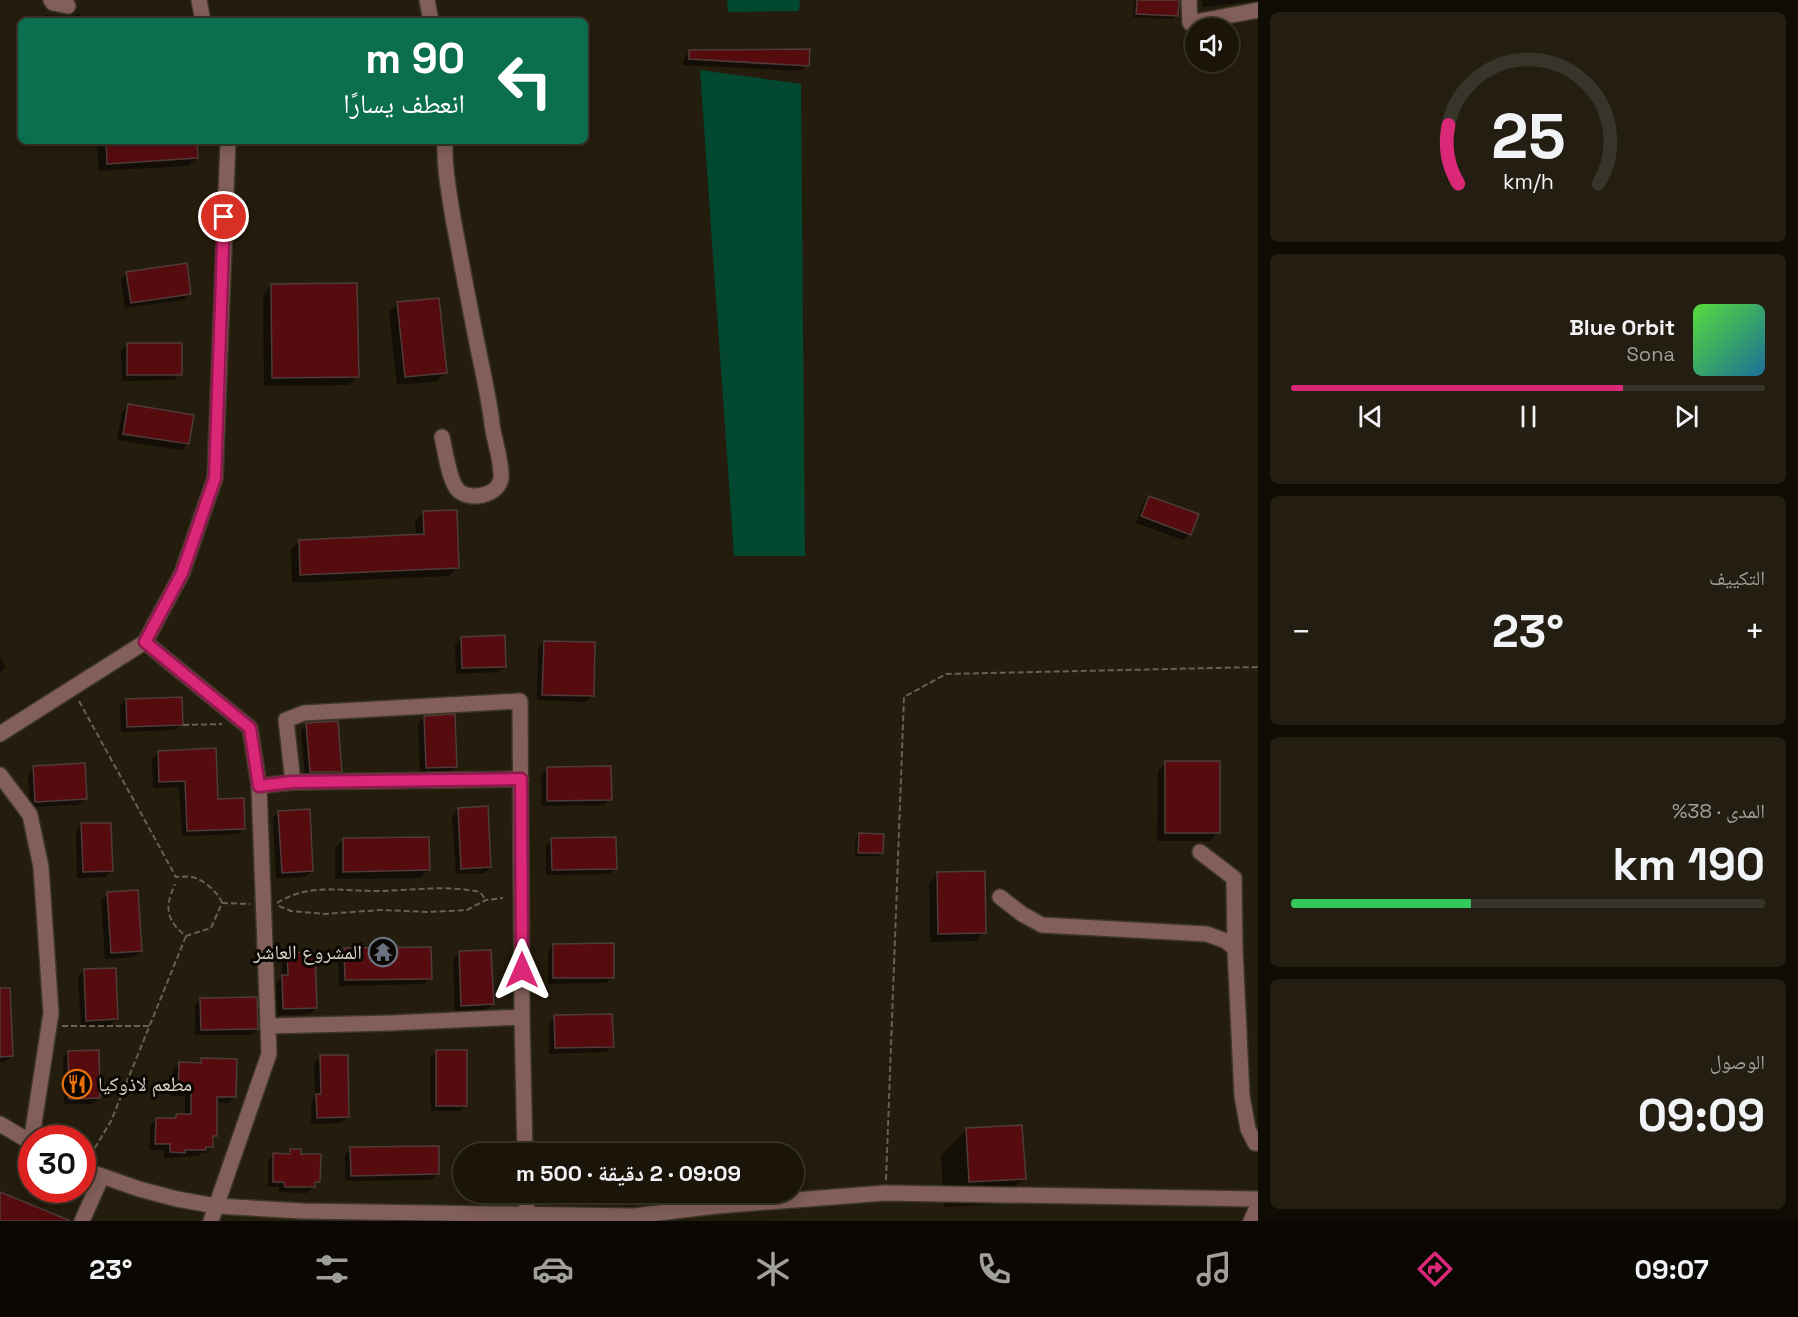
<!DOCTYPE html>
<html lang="ar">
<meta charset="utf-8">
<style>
:root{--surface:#1b1509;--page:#241e12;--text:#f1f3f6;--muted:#a09f9c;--line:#39342a;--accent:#db2777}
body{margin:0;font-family:"Space Grotesk","Noto Naskh Arabic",sans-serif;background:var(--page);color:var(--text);direction:rtl;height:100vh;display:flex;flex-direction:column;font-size:22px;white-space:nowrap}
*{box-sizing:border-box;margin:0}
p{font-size:20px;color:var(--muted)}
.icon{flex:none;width:33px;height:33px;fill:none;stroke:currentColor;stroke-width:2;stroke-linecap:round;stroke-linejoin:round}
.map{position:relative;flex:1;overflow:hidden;direction:ltr}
.drawer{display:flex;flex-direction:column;gap:12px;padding:12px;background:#0f0c05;width:540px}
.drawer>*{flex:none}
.hud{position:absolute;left:18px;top:18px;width:570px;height:126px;border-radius:9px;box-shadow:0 3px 15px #0003,0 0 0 2px var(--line);direction:rtl;background:#0b6e4f;color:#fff;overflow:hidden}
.controls{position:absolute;left:1185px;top:18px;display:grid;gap:12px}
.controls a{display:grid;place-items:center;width:54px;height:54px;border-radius:50%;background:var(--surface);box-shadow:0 3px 15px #0003,0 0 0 2px var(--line);font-size:30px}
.speed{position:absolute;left:18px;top:1125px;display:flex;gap:12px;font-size:30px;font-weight:700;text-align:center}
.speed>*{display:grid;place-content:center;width:78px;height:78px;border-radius:50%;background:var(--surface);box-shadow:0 3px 15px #0003,0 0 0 2px var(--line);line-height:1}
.speed .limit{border:9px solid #d22;background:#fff;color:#111}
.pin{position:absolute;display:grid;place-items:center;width:51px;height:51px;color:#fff;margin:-26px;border:3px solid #fff;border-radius:50%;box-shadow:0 2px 6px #0007}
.me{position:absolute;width:66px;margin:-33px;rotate:0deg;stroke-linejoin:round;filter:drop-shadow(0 0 4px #0008)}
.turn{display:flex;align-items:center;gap:21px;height:126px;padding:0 24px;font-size:27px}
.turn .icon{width:78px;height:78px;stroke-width:2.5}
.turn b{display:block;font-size:42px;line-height:51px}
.big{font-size:45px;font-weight:700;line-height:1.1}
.drawer .widget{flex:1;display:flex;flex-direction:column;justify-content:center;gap:9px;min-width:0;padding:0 21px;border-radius:9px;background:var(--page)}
.drawer .dial{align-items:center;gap:0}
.dial svg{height:156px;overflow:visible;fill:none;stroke:var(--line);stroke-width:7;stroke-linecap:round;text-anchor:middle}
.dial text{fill:var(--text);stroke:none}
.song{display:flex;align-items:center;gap:18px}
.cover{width:72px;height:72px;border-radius:9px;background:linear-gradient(135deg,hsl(110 70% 55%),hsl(200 70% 35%))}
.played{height:6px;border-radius:3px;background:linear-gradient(90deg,var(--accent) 70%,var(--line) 70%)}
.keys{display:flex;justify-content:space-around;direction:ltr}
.heat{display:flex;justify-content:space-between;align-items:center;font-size:33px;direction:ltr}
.charge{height:9px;border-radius:4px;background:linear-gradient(90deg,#34c759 38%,var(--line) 0)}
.trip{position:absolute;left:453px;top:1143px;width:351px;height:60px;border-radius:30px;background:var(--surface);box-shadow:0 3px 15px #0003,0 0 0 2px var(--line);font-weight:700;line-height:60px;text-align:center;direction:rtl}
.menu{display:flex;height:96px;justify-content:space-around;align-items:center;background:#0b0804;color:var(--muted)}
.menu .icon{width:42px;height:42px}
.menu .active{color:var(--accent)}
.menu b{font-size:27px;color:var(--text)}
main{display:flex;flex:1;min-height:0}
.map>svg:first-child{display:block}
.green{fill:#024730}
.shadow{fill:#0007}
.building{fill:#560c0f;stroke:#4f3b39;stroke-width:1.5}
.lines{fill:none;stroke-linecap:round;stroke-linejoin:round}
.minor-casing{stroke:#3d3626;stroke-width:18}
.path{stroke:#676152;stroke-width:2;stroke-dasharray:6 3;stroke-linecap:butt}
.minor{stroke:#825f5a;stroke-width:15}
.route-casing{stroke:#8e194d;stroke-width:15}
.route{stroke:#db2777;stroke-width:10}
.labels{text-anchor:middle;stroke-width:6;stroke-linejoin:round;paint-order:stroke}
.poi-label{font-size:20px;fill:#d7d3c8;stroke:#0a0703;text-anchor:end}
</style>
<main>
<section class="drawer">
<div class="widget dial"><svg viewBox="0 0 100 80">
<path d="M14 69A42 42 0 1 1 86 69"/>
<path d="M14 69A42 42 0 0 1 9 39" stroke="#db2777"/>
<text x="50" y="56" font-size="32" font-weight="700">25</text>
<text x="50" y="72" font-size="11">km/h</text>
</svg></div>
<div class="widget">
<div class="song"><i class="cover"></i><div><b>Blue Orbit</b><p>Sona</p></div></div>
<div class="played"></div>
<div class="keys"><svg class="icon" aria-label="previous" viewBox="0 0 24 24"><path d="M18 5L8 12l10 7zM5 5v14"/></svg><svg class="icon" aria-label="pause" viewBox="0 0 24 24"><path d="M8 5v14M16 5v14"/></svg><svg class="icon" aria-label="next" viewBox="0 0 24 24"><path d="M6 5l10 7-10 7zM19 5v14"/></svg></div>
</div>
<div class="widget"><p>التكييف</p>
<div class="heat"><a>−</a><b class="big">23°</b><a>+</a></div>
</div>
<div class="widget"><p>المدى · 38%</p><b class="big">190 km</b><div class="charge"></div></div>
<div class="widget"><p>الوصول</p><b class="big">09:09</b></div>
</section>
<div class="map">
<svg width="1258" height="1221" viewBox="0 0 1258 1221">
<rect width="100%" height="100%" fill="#241c0c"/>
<g class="green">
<polygon points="727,0 800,0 799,11 728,12"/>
<polygon points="700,70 801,84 805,556 734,556"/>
</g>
<g class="shadow">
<polygon points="1134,0 1176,0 1177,15 1173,19 1133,17"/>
<polygon points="1202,0 1258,0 1258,1 1203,7"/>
<polygon points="80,14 80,21 42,21 46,15 67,17"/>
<polygon points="1196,33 1196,57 1186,58 1184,38 1188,34"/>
<polygon points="690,51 807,65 801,71 683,65 684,58"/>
<polygon points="97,141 196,141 197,158 188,166 99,171"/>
<polygon points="127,273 190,294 184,300 125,308 121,279"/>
<polygon points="271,286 357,376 349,385 264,386 263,294"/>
<polygon points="398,303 445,372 437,381 397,385 389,312"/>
<polygon points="127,345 180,374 174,380 122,381 121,351"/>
<polygon points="128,406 188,444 181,450 117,440 122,412"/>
<polygon points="1149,497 1189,534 1183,540 1136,523 1143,504"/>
<polygon points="423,513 458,567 449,576 292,583 291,550 299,541 416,536 415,521"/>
<polygon points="462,638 505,666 499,672 456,674 455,645"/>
<polygon points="544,642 592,695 586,702 537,700 538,648"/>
<polygon points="0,658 5,667 0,673"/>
<polygon points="126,700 181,724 175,730 121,732 120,706"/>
<polygon points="424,718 456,766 450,773 420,774 418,724"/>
<polygon points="307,724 341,771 334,777 305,778 301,730"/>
<polygon points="158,753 217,801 244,828 238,834 182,836 179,787 153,788 152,759"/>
<polygon points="1166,763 1218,832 1210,841 1157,841 1158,771"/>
<polygon points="34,768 85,799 79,805 30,807 28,774"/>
<polygon points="547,769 610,799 604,805 542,806 541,775"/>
<polygon points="458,810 490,867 484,873 456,874 452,816"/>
<polygon points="279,812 312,871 306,877 276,878 273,818"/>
<polygon points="82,825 112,871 105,877 77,878 76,831"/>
<polygon points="859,835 882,853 878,856 855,856 855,839"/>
<polygon points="343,840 428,870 420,878 335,879 335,848"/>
<polygon points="552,840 615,868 609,874 546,875 546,846"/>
<polygon points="937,874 984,932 976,941 930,942 929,883"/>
<polygon points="108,894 140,951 134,957 105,959 101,900"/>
<polygon points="554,945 612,977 606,983 548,984 548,951"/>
<polygon points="345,950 430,978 424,984 339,986 338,956"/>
<polygon points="459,952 492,1004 486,1010 455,1011 453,959"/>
<polygon points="288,955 316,1008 310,1014 277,1015 276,983 282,977 282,961"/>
<polygon points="84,971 116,1019 110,1025 81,1026 78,977"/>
<polygon points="201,999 257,1028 251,1035 195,1035 195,1005"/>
<polygon points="0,1009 11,1055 5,1062 0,1062"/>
<polygon points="555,1017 612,1046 606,1052 549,1054 549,1023"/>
<polygon points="69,1052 99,1098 92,1104 64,1104 63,1058"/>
<polygon points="436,1052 466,1105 460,1111 431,1111 430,1058"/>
<polygon points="320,1057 347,1117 341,1123 311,1124 311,1102 315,1098 314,1063"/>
<polygon points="201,1060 235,1096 229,1103 216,1102 215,1135 212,1138 212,1146 206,1153 201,1153 198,1156 164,1158 164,1150 150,1150 150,1126 156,1119 172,1120 176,1116 185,1116 185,1096 172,1096 173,1070 179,1064 197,1064"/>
<polygon points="966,1130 1024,1178 998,1204 944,1207 941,1155"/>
<polygon points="351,1148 437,1174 431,1180 345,1181 345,1155"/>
<polygon points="579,1148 625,1149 625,1154 574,1154"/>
<polygon points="290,1151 300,1155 319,1182 307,1193 279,1192 279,1187 268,1187 268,1161 274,1155 286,1155"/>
<polygon points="572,1192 624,1192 624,1197 618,1203 571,1202"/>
</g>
<g class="building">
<polygon points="1137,0 1179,0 1178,16 1136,14"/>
<polygon points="810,49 809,66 689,59 689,50"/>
<polygon points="106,141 197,141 198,158 107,164"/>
<polygon points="187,263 191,294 131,303 126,272"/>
<polygon points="357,283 359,377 272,378 271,284"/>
<polygon points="439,298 447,373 405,377 397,302"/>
<rect x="127" y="343" width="55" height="32"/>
<polygon points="128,404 194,415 189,444 123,434"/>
<polygon points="1149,496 1199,514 1191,535 1141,516"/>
<polygon points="457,510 459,568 300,575 299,540 424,534 423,511"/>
<polygon points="505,635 506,667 462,668 461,637"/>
<polygon points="544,641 595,642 594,696 542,695"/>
<polygon points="182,697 183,725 127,727 126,699"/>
<polygon points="455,714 457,767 426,768 424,716"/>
<polygon points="338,721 342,772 310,772 306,723"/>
<polygon points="216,748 218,799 244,798 245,829 187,831 185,781 159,782 158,751"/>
<rect x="1165" y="761" width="55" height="72"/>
<polygon points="85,763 87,799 35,802 33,766"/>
<polygon points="611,766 612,800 547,801 547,767"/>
<polygon points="488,806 491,867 461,869 458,808"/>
<polygon points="310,809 313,871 282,873 278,811"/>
<polygon points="81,823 111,823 113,871 83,872"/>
<polygon points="859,833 884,834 883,853 858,853"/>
<polygon points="429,837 430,870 343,872 343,838"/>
<polygon points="616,837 617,869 552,870 551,838"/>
<polygon points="985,871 986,933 938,934 937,872"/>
<polygon points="138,890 142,951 111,953 107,892"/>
<polygon points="614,943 614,978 553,978 553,944"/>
<polygon points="431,947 432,979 345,980 344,948"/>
<polygon points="491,950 494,1004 461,1006 459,951"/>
<polygon points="315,952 317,1008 283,1009 282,975 288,975 287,953"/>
<polygon points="116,968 118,1019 86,1021 84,969"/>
<polygon points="0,988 10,988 13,1056 0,1057"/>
<polygon points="257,997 258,1029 201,1030 200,998"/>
<polygon points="612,1014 614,1047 555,1048 554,1015"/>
<polygon points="99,1050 100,1098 69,1099 68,1051"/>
<rect x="436" y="1050" width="31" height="56"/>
<polygon points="320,1055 348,1055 349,1117 317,1118 316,1094 321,1094"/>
<polygon points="201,1058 237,1059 236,1097 217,1097 217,1136 213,1136 213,1147 206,1147 206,1150 185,1150 185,1153 170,1152 170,1144 155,1144 156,1118 176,1118 176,1114 191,1114 191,1091 178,1091 179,1062 201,1063"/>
<polygon points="1022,1125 1026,1179 969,1182 966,1128"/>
<polygon points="439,1146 439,1174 351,1176 350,1147"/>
<polygon points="290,1149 301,1149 301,1154 321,1154 320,1182 315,1182 315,1187 285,1187 284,1182 273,1182 273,1153 290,1154"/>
<polygon points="0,1192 71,1221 0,1221"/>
</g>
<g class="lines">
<g class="minor-casing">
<g id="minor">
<polyline points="51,0 53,3 68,6"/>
<polyline points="199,0 203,21"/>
<polyline points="427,0 431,21"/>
<polyline points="1189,0 1190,23 1258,10"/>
<path d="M442,437C445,450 449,479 457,489C468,502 499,496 501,478C502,460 494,441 492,424C489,398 483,373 478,348C469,304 461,261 453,218C449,192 444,167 445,141"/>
<polyline points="145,642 182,573 215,478 228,141"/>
<polyline points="0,734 145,642 250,728 259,786"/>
<polyline points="0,775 30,815 41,867 51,1013 31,1143"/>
<polyline points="293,782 521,779"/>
<polyline points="1200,852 1234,878 1235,949"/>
<polyline points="1000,897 1022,914 1042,925 1207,934 1226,941 1235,949 1242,1096 1248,1129 1255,1143 1258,1143"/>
<polyline points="268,1026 390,1023 522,1017"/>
<polyline points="0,1124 32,1143"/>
<polyline points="82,1169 139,1189 177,1199 216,1206 302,1211 634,1216 716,1206 885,1193 1258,1199"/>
<polyline points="526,1192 527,1213"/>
<polyline points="82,1221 102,1176"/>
<polyline points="211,1221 269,1054 259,786 293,782 286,720 304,713 520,701 522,1017 525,1154"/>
<polyline points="1251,1221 1258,1205"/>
</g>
</g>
<g class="path">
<path d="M79,701L176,877C181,877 187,876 192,877C203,879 219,893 222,903L211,928L186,936C165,920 165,906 175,884"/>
<polyline points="183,725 222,724"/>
<polyline points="222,903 250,904"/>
<path d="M277,903C309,882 347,892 382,891C415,890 447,885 480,892L486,900"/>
<polyline points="279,906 291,911 325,914 380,910 428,912 467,910 486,900 503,898"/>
<polyline points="62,1026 150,1026"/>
<polyline points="90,1156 111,1121 186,936"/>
<polyline points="886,1180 904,697 946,674 1258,667"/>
</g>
<use href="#minor" class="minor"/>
</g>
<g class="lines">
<g class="route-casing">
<polyline id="route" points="224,217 215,478 182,573 145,642 250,728 259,786 292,782 521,779 522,970"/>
</g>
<use href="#route" class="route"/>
</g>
<defs>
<g id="temple-ring" transform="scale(1.5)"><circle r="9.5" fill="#0a0703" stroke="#6b7280" stroke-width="1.5"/><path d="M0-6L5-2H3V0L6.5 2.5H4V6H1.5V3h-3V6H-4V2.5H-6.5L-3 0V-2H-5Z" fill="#6b7280"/></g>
<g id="restaurant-ring" transform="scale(1.5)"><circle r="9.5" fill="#0a0703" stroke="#e8710a" stroke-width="1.5"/><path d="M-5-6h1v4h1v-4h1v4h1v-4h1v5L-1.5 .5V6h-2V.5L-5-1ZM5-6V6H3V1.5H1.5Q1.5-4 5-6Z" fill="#e8710a"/></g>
</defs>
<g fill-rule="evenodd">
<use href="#temple-ring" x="383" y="952"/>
<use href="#restaurant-ring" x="77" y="1084"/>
</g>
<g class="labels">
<g class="poi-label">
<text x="362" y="959">المشروع العاشر</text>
<text x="98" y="1091" text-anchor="start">مطعم لاذوكيا</text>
</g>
</g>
</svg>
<div class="controls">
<a><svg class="icon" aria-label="sound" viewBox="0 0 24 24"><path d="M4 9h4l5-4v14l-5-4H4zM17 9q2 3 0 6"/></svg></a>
</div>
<div class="speed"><div class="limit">30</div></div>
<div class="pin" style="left:224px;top:217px;background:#d93025"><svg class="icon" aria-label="arrive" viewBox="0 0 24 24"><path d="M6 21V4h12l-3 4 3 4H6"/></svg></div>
<svg class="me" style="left:522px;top:970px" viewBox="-20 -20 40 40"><path d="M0-17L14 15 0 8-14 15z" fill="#db2777" stroke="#fff" stroke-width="4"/></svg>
<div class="trip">09:09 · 2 دقيقة · 500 m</div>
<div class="hud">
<div class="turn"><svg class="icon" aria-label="left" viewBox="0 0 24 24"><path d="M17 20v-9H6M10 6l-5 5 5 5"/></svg><div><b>90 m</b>انعطف يسارًا</div></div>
</div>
</div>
</main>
<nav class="menu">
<b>09:07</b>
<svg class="icon active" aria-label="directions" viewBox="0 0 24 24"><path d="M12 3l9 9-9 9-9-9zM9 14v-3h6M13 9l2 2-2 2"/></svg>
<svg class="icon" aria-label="music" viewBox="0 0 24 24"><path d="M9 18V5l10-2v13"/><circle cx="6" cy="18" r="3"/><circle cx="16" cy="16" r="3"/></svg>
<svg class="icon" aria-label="phone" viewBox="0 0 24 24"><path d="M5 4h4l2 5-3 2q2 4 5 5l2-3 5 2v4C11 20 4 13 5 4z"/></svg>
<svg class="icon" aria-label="climate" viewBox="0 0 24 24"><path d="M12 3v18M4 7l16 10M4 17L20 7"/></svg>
<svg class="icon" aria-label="car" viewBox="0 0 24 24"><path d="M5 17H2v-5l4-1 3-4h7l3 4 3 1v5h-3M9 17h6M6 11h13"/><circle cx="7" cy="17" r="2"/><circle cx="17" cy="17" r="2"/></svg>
<svg class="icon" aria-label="filters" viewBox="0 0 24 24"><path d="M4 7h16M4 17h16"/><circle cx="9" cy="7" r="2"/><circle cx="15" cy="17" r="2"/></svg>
<b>23°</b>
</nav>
